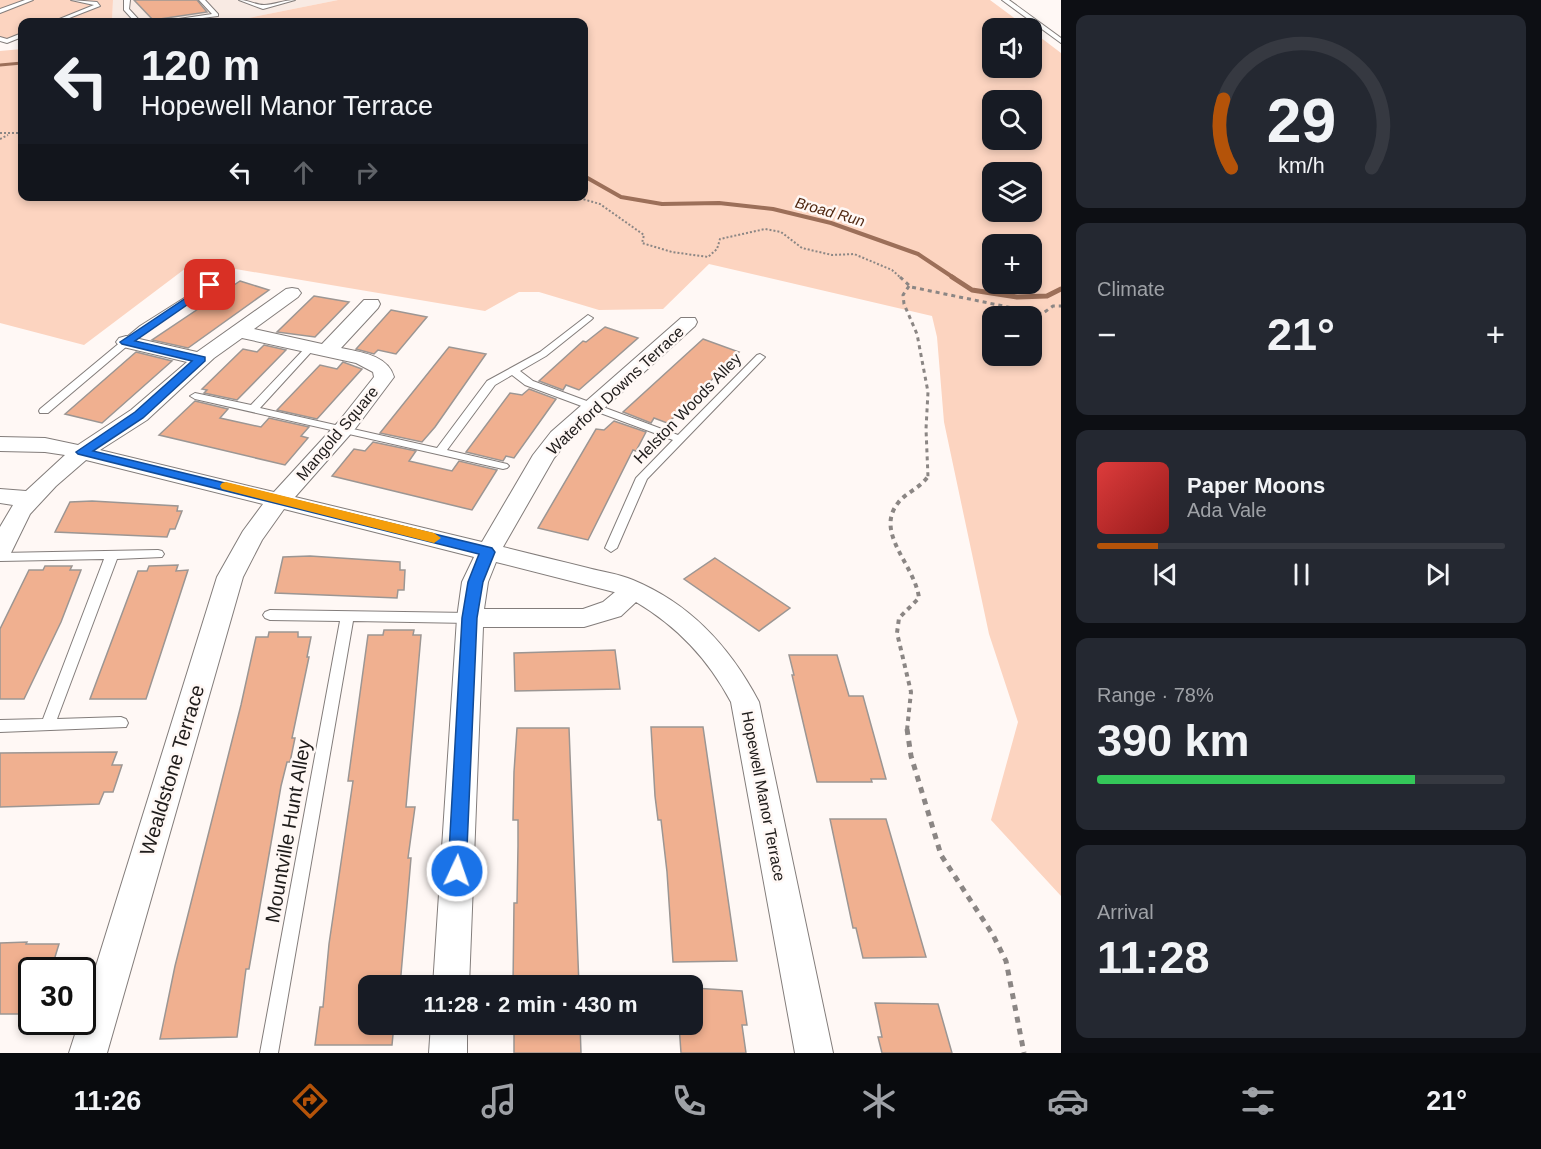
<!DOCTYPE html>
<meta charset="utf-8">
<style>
:root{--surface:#171b24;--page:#242831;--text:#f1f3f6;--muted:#9ea1a6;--line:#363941;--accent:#b45309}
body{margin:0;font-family:Arial,sans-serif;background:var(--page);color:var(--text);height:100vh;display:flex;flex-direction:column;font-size:22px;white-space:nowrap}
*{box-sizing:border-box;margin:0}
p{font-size:20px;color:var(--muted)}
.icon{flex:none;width:33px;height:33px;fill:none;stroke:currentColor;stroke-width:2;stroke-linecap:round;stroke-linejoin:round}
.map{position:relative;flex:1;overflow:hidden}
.side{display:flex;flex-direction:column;gap:15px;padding:15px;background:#0d0f14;width:480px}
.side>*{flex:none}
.top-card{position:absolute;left:18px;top:18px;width:570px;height:183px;border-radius:12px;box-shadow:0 3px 9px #0003;background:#171b24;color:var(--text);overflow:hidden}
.fabs{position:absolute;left:982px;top:18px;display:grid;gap:12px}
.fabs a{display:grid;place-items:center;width:60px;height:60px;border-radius:12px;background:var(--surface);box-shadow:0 3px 9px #0003;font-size:30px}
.speed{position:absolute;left:18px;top:957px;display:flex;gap:12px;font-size:30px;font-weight:700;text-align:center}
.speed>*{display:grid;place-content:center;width:78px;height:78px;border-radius:50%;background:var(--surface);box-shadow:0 3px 9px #0003;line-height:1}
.speed .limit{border:3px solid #111;border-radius:9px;background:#fff;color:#111}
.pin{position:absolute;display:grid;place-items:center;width:51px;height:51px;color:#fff;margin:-26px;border-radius:12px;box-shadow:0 3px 9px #0006}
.me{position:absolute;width:66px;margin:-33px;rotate:3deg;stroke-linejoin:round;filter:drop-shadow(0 0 4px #0008)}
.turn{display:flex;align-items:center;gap:21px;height:126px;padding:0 24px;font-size:27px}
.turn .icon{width:78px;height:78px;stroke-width:2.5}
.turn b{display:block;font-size:42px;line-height:51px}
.lanes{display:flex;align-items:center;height:57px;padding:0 24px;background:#0003;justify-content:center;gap:30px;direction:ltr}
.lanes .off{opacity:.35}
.big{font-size:45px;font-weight:600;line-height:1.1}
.side .tile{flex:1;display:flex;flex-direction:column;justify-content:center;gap:9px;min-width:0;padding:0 21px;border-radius:12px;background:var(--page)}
.side .dial{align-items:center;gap:0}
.dial svg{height:156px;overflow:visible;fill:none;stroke:var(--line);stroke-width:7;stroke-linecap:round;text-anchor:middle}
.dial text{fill:var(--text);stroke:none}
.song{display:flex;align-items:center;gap:18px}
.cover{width:72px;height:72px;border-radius:9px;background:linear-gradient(135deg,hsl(0 70% 55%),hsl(0 70% 35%))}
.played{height:6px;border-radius:3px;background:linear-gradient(90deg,var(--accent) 15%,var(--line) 15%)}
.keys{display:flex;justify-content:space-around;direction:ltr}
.heat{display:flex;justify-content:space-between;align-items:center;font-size:33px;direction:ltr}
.charge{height:9px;border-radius:4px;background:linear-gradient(90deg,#34c759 78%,var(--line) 0)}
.trip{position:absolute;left:358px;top:975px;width:345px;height:60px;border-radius:12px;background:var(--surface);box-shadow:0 3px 9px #0003;font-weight:600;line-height:60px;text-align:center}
.tabs{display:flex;height:96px;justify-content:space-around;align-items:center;background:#090b0e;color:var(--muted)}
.tabs .icon{width:42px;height:42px}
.tabs .current{color:var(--accent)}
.tabs b{font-size:27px;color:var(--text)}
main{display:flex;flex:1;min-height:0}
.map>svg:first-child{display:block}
.built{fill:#f8eae3}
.green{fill:#fcd4c0;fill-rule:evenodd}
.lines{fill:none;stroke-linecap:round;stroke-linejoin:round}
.stream-far2{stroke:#9c6f59;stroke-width:3}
.stream-far1{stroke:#9c6f59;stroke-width:4}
.stream{stroke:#9c6f59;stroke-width:5}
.building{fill:#f0b090;stroke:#9c9693;stroke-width:1.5}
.lane-casing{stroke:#837d7b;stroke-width:2}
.street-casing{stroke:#837d7b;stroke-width:2}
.path-far3{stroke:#8b8684;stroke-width:2;stroke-dasharray:2 2;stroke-linecap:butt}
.path-far2{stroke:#8b8684;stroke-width:3;stroke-dasharray:4 4;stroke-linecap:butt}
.path-far1{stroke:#8b8684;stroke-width:4;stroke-dasharray:4.5 4.5;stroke-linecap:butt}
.path{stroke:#8b8684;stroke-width:5;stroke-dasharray:6 6;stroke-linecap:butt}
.lane{fill:#fff;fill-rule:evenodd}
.street{fill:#fff;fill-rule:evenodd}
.route{fill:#1a73e8;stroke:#114b97;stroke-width:1.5}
.slow{fill:#f59e0b}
.labels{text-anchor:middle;stroke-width:5;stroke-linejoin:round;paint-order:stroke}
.far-water-label{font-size:15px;font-style:italic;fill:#512811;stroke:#fff8f5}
.street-label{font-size:16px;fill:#1f1c1b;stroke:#fff8f5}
.near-street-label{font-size:20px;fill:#1f1c1b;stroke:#fff8f5}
</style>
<main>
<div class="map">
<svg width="1061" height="1053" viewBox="0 0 1061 1053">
<rect width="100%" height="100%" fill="#fff8f5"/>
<polygon class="built" points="113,0 338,0 228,22 112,22"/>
<g class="green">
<polygon points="0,0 113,0 112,22 22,22 22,39 0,41"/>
<path d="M338,0H990L1028,28H993V68H1032V31L1061,53V896L991,820L1018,722L989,634L944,422L937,337L932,316L709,264L663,309L599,310L539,292H519L485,311L194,262L84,345L0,323V51L22,49V196H584V22H228ZM1032,100V140H993V100ZM1032,172V212H993V172ZM993,244H1032V284H993ZM1032,316V356H993V316Z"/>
</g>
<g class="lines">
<polyline class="stream-far2" points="0,65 22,63"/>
<polyline class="stream-far1" points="584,176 621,197 662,204 719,203 773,209 831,223 918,254 954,278"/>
<polyline class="stream" points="952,277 972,290 1017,297 1047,296 1061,289"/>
</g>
<g class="building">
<polygon points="134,0 197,0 207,12 153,20"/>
<polygon points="240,281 269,290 188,348 152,340"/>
<polygon points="314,296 349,302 315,337 277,332"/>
<polygon points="391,310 427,317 396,354 378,350 374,354 356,349"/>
<polygon points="605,327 638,338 579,390 566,385 563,390 539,381 583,341 586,342"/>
<polygon points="703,339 739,352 678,414 667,423 654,418 651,423 623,412"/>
<polygon points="264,345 286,350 237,400 204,393 207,390 202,389 243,349 257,352"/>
<polygon points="449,347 486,354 435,427 422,442 380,433"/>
<polygon points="136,352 172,361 102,423 65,414"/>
<polygon points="343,362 362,369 317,419 277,410 320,365 337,369"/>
<polygon points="529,389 556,399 514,458 506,456 503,461 466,452 510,393 522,395"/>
<polygon points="195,401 228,409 220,418 261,427 269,418 309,427 301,436 308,438 285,465 159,435"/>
<polygon points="614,421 646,432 636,451 633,450 588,540 538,528 596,429 604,430"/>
<polygon points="373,442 416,451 409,461 452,471 459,461 497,470 472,510 332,476 354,449 365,451"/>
<polygon points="92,501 178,506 177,511 182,511 175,529 170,529 167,537 55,532 70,502"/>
<polygon points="310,556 400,562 400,570 405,570 404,590 398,590 397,598 275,593 283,557"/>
<polygon points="715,558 790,608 759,631 684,579"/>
<polygon points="178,565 176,571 188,570 146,699 90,699 138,571 147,571 149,566"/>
<polygon points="45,566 72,566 70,570 81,570 61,622 24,699 0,699 0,629 29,570 43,570"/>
<polygon points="384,630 414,630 413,635 421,635 406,807 415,807 408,858 411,858 400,986 369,986 369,1024 394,1024 392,1045 315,1045 320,1007 323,1007 329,944 353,781 348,781 368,635 383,635"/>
<polygon points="269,632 298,632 298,637 311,637 307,657 309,657 292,738 295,738 290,762 287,762 281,786 249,969 246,969 237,1037 160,1039 175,966 241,705 256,637 268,637"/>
<polygon points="615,650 620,689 515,691 514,653"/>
<polygon points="789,655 837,655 849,696 863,696 886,779 871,779 872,782 817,782 792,675 794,675"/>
<polygon points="651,727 703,727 737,961 673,962 667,872 661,820 658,820 655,796"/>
<polygon points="517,728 569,728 579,986 513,986 514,903 517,903 518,846 518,820 513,820 514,772"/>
<polygon points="117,752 112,765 122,765 113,792 104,792 99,804 0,807 0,753"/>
<polygon points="830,819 886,819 926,957 863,958 856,928 853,928"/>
<polygon points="27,942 26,944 59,944 51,970 32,970 32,1014 0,1014 0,943"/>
<polygon points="693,988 742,991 747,1025 742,1025 746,1053 681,1053 679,1024 693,1024"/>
<polygon points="875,1003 938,1004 952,1053 882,1053 878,1037 882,1037"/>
<polygon points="514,1024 580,1024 581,1053 514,1053"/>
</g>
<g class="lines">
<g class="lane-casing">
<g id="lane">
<polygon points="25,0 33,0 0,13 0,9"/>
<polygon points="71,0 97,2 100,6 59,22 52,22 94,5"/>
<polygon points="124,0 130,0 129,9 141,22 135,22 124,10"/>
<polygon points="199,0 205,0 218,14 218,16 171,22 159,22 212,14"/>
<path d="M239,0C248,0 256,5 264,5C274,5 284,0 295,0L263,9Z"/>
<polygon points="1002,0 1009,0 1061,38 1061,43"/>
<polygon points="22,33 22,37 7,43 0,41 0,37 7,39"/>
<polygon points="227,271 231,274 230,276 146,330 48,413 40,413 39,411 40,409 140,326"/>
<polygon points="588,315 593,318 591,320 546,356 520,371 533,381 678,435 757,355 760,354 765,357 647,479 617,548 611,552 605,548 636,478 673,440 525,385 512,375 495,385 447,450 507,464 509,466 507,468 503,469 195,399 190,396 195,393 251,405 307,346 313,346 313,350 260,408 437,448 487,381 540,352"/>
<polygon points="158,550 162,551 164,554 162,557 117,559 57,719 121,717 126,719 128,723 126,727 0,732 0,720 43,719 104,559 0,561 0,553"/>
<polygon points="270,610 470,613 475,615 477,618 475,621 470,623 353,621 278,1053 260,1053 340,621 270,620 265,618 263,615 265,612"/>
</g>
</g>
<g class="street-casing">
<g id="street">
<path d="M292,288L298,289L301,293L298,297L254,329L322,344L364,300H378L380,304L378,308L341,348C360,352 388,355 394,377L355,429L295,497L482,542L533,455L551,432L681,318H695L697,322L695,326L567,442L554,458L503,547C531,554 560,561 588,568C603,572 619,574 633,580C691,604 730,647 759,702L833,1053H795L731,702C708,659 678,627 636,602L621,616L584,627H483L469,986H433L457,618L462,582L474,557L284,509L262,540L243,577L107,1053H69L79,1022H82V1011L217,577L243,531L263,504L86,460L56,486L30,514L9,557L0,559V527L13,505L0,503V489L26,491L65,455L45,452L0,451V437L45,438L78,445L131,410L187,362L119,346L116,342L119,338L126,336L197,352L286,289ZM242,338L356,363L373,372L374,377L340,420L274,492L100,450L147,420L214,358ZM496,562L614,592H615L603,602L583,609H484L488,582Z"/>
<polygon points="431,1024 467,1024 467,1053 429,1053"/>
</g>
</g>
<g class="path-far3">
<polyline points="0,133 22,133"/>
<polyline points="0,139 8,135"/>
<polyline points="572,196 600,204 644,235 642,243 672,252 708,257 717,249 720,239 765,229 781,232 802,248 832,255 854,254 892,270 901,278"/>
</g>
<g class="path-far2">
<polyline points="900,277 911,287 1042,314 1053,306 1061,306"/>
<polyline points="909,286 903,295 904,304 917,334 928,392 926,429 928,477"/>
</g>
<path class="path-far1" d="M907,730L911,692L897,633L899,618L919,598C915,565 874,533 898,503C906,492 920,489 929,475"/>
<polyline class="path" points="907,729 911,756 941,855 993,935 1006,961 1024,1053"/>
<use href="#lane" class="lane"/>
<use href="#street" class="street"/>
</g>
<polygon class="route" points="210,282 215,285 213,287 135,341 205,357 205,361 143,418 93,451 492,548 495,552 483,582 477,618 466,871 464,876 457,879 451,876 448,871 462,618 468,582 479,554 78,454 76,452 135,412 192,361 122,344 120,342"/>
<polygon class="slow" points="226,482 434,533 441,538 434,543 222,489 220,486 222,483"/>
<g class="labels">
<g class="far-water-label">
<text transform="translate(830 212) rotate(16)" y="5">Broad Run</text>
</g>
<g class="street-label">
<text transform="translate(615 390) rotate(-43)" y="6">Waterford Downs Terrace</text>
<text transform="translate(687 408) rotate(-46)" y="6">Helston Woods Alley</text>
<text transform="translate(337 433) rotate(-50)" y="6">Mangold Square</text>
<text transform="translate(764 796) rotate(79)" y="6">Hopewell Manor Terrace</text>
</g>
<g class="near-street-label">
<text transform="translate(172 770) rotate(-73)" y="7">Wealdstone Terrace</text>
<text transform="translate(288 831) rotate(-80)" y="7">Mountville Hunt Alley</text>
</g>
</g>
</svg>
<div class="fabs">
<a><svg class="icon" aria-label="sound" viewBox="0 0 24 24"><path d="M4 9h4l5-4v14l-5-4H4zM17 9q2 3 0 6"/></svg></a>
<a><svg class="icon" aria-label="search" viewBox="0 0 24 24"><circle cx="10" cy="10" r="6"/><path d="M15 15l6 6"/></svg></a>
<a><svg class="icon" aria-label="layers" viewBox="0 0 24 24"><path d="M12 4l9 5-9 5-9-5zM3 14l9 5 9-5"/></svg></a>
<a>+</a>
<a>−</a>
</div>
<div class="speed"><div class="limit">30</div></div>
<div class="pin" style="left:210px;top:285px;background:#d93025"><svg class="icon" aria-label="arrive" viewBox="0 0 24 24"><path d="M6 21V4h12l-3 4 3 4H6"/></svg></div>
<svg class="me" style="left:457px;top:871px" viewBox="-20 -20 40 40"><circle r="17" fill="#1a73e8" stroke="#fff" stroke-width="3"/><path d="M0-11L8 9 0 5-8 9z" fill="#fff"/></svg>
<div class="trip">11:28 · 2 min · 430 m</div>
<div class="top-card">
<div class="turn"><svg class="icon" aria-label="left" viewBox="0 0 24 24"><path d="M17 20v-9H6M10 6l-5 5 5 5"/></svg><div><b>120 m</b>Hopewell Manor Terrace</div></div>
<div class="lanes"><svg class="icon" aria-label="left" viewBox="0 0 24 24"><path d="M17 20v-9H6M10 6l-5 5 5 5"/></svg><svg class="icon off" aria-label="ahead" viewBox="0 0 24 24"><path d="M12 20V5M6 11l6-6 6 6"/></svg><svg class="icon off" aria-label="right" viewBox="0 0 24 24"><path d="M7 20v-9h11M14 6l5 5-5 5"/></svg></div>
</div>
</div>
<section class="side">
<div class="tile dial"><svg viewBox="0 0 100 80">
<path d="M14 69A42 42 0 1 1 86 69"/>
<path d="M14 69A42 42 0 0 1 10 34" stroke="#b45309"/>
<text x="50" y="56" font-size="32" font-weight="700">29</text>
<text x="50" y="72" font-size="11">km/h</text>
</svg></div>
<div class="tile"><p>Climate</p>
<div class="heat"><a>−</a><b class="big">21°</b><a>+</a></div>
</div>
<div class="tile">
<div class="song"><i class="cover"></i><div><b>Paper Moons</b><p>Ada Vale</p></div></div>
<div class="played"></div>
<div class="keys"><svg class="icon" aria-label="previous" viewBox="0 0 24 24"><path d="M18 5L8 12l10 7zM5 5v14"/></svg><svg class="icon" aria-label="pause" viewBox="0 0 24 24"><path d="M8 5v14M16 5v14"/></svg><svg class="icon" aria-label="next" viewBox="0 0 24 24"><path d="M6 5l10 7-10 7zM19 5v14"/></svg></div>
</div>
<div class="tile"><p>Range · 78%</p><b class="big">390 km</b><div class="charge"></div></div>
<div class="tile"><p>Arrival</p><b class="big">11:28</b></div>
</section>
</main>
<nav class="tabs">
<b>11:26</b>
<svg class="icon current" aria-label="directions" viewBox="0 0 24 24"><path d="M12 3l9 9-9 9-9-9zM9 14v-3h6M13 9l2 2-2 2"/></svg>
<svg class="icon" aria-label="music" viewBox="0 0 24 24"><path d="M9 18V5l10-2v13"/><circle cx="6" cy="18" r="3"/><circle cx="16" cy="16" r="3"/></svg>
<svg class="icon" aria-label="phone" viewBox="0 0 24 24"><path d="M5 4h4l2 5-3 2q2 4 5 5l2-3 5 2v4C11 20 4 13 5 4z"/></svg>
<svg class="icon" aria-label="climate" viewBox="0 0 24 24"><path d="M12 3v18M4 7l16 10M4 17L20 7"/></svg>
<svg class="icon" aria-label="car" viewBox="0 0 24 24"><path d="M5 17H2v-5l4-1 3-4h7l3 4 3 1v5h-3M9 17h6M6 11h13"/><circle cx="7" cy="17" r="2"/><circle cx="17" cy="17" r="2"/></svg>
<svg class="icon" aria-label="filters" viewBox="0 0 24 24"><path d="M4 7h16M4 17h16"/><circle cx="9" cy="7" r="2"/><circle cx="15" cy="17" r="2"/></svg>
<b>21°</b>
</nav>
